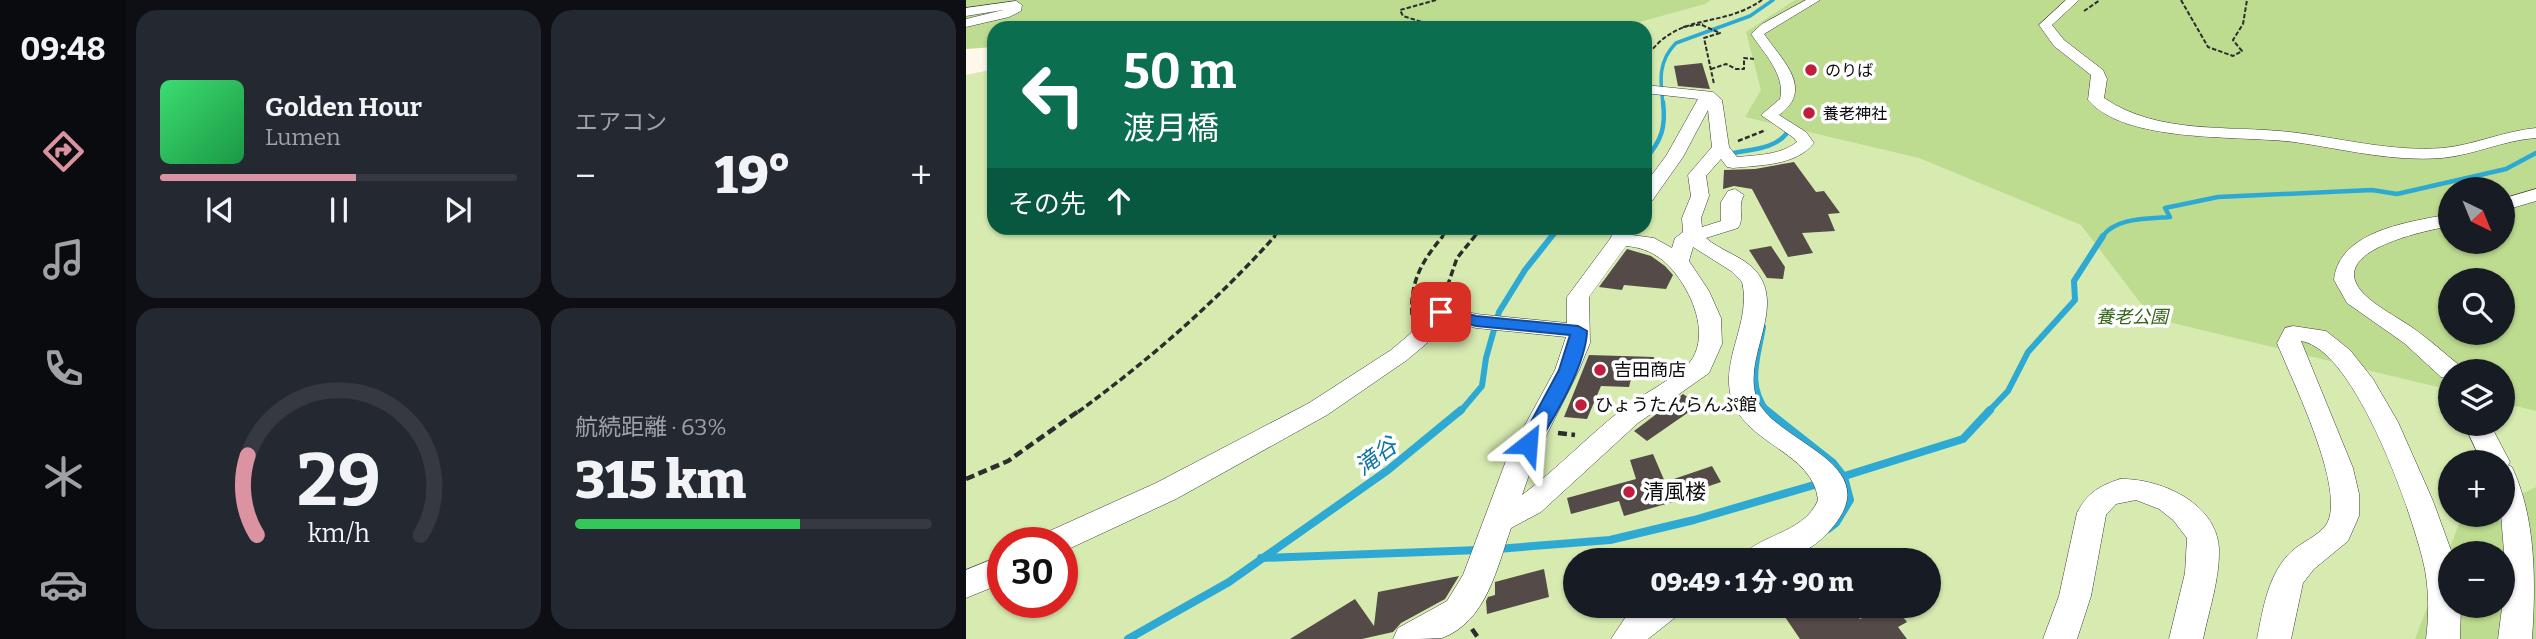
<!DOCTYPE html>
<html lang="ja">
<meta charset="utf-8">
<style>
:root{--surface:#171b24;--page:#242831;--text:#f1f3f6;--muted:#9ea1a6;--line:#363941;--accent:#db93a2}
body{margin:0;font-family:Bitter,"Noto Sans JP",serif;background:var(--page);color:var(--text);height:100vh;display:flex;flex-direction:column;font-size:26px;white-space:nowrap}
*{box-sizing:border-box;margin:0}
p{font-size:23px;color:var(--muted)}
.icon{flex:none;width:38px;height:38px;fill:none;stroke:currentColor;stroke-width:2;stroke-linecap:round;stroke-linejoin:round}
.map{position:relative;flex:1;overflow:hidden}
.details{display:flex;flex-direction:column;gap:10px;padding:10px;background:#0d0f14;width:840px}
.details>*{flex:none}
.top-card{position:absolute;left:21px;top:21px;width:665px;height:214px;border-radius:21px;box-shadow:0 2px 5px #0004;background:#0b6e4f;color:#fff;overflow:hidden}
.needle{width:46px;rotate:137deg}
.buttons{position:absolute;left:1472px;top:177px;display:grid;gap:14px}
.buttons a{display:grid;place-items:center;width:77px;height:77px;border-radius:50%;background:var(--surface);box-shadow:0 2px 5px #0004;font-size:35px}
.speed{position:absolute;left:21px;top:527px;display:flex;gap:14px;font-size:35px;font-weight:700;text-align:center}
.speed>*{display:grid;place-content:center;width:91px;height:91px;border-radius:50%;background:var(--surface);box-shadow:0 2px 5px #0004;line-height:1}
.speed .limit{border:10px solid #d22;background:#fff;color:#111}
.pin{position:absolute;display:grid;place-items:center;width:60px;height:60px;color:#fff;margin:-30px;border-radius:14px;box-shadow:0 4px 10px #0006}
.me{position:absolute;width:77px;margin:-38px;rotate:28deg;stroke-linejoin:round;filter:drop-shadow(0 0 5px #0008)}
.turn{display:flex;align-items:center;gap:24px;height:147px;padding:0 21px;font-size:32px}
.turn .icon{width:91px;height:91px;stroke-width:2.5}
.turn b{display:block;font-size:49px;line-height:60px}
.then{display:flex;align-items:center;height:66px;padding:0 21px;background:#0003;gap:14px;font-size:26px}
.big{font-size:52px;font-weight:800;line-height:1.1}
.details .card{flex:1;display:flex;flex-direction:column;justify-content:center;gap:10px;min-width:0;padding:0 24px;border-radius:21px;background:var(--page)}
.details .dial{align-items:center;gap:0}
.dial svg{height:182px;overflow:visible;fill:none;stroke:var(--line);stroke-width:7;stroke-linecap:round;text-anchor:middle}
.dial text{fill:var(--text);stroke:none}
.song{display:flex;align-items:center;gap:21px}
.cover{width:84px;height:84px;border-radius:10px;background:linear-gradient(135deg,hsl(140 70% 55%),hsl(140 70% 35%))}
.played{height:7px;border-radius:4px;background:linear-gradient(90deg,var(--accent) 55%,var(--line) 55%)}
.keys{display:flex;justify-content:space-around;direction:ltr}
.heat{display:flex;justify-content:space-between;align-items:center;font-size:38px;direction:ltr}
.charge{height:10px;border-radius:5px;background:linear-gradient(90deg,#34c759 63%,var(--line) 0)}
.details .tiles{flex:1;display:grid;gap:10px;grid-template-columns:repeat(2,1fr)}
.trip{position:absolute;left:597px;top:548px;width:378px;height:70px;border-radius:35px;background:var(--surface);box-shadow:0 2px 5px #0004;font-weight:800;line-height:70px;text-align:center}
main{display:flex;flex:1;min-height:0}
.tab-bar{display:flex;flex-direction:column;width:126px;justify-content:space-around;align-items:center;background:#090b0e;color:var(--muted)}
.tab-bar .icon{width:49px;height:49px}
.tab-bar .active{color:var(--accent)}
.tab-bar b{font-size:32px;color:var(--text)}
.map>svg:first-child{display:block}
.green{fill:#d7ebb1;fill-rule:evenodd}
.forest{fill:#bddc90;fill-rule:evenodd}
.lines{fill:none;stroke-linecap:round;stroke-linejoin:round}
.stream-far3{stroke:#2ea9d4;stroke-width:3.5}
.stream-far2{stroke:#2ea9d4;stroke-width:4.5}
.stream-far1{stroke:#2ea9d4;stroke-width:6}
.stream{stroke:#2ea9d4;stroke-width:8}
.building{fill:#544a47}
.minor-casing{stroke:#3e3e3e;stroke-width:1}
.path-far3{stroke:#2d2d2d;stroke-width:2;stroke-dasharray:4.5 2;stroke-linecap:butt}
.path-far2{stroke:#2d2d2d;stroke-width:2.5;stroke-dasharray:5 2.5;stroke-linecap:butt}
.path-far1{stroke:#2d2d2d;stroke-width:3.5;stroke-dasharray:7 3.5;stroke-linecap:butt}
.path{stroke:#2d2d2d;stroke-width:4.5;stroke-dasharray:9 4.5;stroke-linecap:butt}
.minor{fill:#fff;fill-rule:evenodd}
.route{fill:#1a73e8;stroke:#114b97;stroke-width:2}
.poi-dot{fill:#c11d3c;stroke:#fff;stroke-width:2.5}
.labels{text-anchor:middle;stroke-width:7;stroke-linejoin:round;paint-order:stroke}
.far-poi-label{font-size:16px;fill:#0b0b0b;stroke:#fff;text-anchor:start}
.park-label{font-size:18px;font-style:italic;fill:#346519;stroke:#fff}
.poi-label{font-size:18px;fill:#0b0b0b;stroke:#fff;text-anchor:start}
.near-poi-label{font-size:21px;fill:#0b0b0b;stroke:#fff;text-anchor:start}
.near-water-label{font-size:23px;font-style:italic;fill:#0f77a2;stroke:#fff}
</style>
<main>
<nav class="tab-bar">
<b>09:48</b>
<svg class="icon active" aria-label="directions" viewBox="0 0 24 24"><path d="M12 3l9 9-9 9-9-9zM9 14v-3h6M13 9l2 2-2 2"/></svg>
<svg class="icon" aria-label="music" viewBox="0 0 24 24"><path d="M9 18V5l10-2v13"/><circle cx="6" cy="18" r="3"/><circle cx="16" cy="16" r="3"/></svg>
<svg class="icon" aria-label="phone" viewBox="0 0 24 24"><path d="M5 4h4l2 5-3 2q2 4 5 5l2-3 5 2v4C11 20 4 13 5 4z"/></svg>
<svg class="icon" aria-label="climate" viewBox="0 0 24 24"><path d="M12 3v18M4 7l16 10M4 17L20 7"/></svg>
<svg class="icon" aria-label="car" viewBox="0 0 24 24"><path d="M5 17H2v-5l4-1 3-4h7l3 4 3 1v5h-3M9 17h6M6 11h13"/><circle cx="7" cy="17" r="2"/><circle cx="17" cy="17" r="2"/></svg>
</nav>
<section class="details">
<div class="tiles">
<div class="card">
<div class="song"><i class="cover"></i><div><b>Golden Hour</b><p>Lumen</p></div></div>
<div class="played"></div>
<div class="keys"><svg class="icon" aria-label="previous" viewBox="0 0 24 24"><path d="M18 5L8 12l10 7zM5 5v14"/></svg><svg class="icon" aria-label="pause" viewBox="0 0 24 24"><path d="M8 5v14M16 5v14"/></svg><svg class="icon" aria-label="next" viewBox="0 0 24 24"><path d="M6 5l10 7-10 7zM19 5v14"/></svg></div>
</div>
<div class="card"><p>エアコン</p>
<div class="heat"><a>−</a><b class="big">19°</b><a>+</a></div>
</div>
<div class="card dial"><svg viewBox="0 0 100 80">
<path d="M14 69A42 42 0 1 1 86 69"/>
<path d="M14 69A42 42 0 0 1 10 34" stroke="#db93a2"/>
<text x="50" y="56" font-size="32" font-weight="700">29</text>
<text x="50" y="72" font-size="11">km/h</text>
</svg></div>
<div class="card"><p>航続距離 · 63%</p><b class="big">315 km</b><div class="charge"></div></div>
</div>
</section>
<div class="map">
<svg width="1570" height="639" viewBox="0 0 1570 639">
<rect width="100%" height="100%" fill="#fff7e9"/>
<path class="green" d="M387,0H1374L1570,98V639H0V75L28,69V228H679V28H238ZM1484,189H1536V242H1484ZM1484,280H1536V332H1484ZM1484,371H1536V424H1484ZM1484,462H1536V514H1484ZM37,542H96V602H37ZM1484,553H1536V606H1484ZM609,560H962V606H609Z"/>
<g class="forest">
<polygon points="0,0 745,0 739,4 652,28 28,28 28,47 0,49"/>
<path d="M829,0H1570V411L1537,403L1536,371H1484V390L1186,318L1115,225L953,158L779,117L795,90L780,32ZM1484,189H1536V242H1484ZM1484,280H1536V332H1484Z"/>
<path d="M1570,487V639H1449L1493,524L1513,515L1536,514L1537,503ZM1484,553H1536V606H1484Z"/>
</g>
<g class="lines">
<path class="stream-far3" d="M697,104C694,80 692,61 710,43L784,16L807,0"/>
<g class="stream-far2">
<path d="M760,155C780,149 807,151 821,133"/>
<path d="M679,159C696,141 700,126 697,102"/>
<polyline points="585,237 596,228"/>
<path d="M1136,237C1149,217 1182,219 1204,217L1199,208L1252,197L1406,190L1431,194L1540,169L1570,153"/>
</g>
<g class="stream-far1">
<path d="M797,327C792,357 780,386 802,412"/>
<polyline points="494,412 516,386 520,358 533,312 559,270 586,236"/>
<polyline points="1022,412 1042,391 1062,352 1109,300 1108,281 1137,236"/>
</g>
<g class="stream">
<polyline points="800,410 867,463 878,477 884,500 870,523 862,529"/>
<polyline points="869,479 997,439 1024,410"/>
<polyline points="531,549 644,540 728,520 855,483"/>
<polyline points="295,558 513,550"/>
<polyline points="162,639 263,582 422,470 495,410"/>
</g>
</g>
<g class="building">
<polygon points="736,63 744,89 712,86 708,66"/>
<polygon points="828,162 850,192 858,191 874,213 862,214 869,231 836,233 847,253 822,257 786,189 768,186 757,189 758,170 789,169"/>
<polygon points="805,246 819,267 817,279 801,278 783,250"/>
<polygon points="661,249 685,256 699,266 707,275 700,289 658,285 656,290 633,287"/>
<polygon points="623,355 688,357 685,374 672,374 671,379 665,379 663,387 635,386 621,419 598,417"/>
<polygon points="717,394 733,405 681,441 668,431"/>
<polygon points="687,454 699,482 746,466 755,482 705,499 707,502 658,516 653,501 605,514 601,498 670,479 664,460"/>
<polygon points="578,569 583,597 521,614 520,601 522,597 529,595 529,582"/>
<polygon points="493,576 479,599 435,623 427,632 396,639 324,639 389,599 408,626 412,592"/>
<polygon points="843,606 885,606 894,619 920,606 928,606 941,622 932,627 941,639 834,639 819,617"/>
</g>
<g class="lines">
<g class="minor-casing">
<g id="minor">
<path d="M840,0H854L798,34C816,60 849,89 813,115L840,132L848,143C830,166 794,165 767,168L761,167L755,159L740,176L743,196L735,218L736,227L755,221V202L762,191L769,189L778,195C771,206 779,218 772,228L740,238C755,251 776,256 789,270C822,307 775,358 791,399C808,443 922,462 866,528C838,561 813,560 774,560C787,535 838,535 852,500C847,452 781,445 766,400C753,361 786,322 776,282L765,271L727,247L723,261L743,291L755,318L756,344L743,373L672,423L575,512L545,528C531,568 520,622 476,638C463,639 441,639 427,639L432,628L481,601L497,575L541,458L589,370L600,337L510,328L480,320L460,344L441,360L361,415L210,499L96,552V542H75L79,533L190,483L343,403L425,350L444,334L467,307L475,305L510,314L601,323V297L644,239L650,228H668L666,235L688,238L706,248L709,238L717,232L716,218L725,196L722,175L746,147L742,110L717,157L686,201L679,203V184L700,156L732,99L679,93V85L747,92L756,100L763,147L771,157C792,155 814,155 831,142L828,138L795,115L814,99C820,75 797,52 785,34L796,24ZM660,246C687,248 704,263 718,286C731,307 741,340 724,362C713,376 670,398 654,411C620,438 591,469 556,495L569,458L613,370L624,343L623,297Z"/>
<path d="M1100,0H1113L1086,25L1098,40L1137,70L1141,79L1138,98C1193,135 1261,125 1324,132C1375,138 1425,152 1477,148C1508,145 1538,131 1570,128V138C1538,140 1508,155 1476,158C1426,162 1377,149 1328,142C1273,135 1160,144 1122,100L1125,75L1088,46L1073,25Z"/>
<polygon points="50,1 56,5 55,11 43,17 0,27 0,19 37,10 0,16 0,8"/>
<polygon points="1570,189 1570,201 1536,211 1536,199"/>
<path d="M1484,214V226C1459,231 1356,251 1398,294C1411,307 1431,317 1447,328C1463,339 1478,353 1493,365L1496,371H1484V379L1475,377L1438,343L1381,303L1368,280C1373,230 1444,222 1484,214Z"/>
<path d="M1327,326L1360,331L1384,350L1407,379L1432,422L1467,501L1486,553L1484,606H1495L1494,639H1460C1463,616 1463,593 1459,570C1449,520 1390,349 1335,341L1387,468L1393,494V516L1382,541L1348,569L1337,583L1325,639H1291C1297,609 1302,573 1326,551C1336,542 1352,536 1360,525C1382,492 1325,378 1311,343L1319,328Z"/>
<path d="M1498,424H1524L1544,462L1542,465L1546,467C1570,518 1570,582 1566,639H1532L1540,577L1535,514L1536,462H1516Z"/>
<path d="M1154,479C1193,478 1250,502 1253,548C1254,578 1243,610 1237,639H1203L1219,573L1221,538L1207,520L1193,509L1170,500L1150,504L1140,515L1125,596L1111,639H1077L1093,596L1111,513C1121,493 1133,486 1154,479Z"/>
<polygon points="37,555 37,583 0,598 0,570"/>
<polygon points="674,606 715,606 711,616 682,639 645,639 661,615"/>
</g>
</g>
<g class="path-far3">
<polyline points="470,0 434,10 437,16 459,23 511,28"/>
<polyline points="1215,0 1242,47 1267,56 1276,51 1267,40 1277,24 1281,0"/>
<polyline points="1118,11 1134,0"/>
<polyline points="736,25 754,33 738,38 748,84"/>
<polyline points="717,27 737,24"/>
<polyline points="528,28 593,28"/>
<path d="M679,59C712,10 753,30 796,0"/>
<polyline points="745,69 760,64 770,69 778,69 778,58 788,59"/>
</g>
<g class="path-far2">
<polyline points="772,141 800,130"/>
<polyline points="308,237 316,228"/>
<polyline points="476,237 484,228"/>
<polyline points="508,237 518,228"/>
</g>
<g class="path-far1">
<polyline points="478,296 491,258 509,236"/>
<path d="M446,315C444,281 456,261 477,236"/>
<path d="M112,412C183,360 250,302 309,236"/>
</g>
<g class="path">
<polyline points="592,433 609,435"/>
<polyline points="0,479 42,461 114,410"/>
<polyline points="506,629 513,639"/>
</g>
<use href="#minor" class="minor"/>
</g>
<path class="route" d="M475,307L510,316L612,326L621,331C620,366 587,419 569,449H556L553,444L593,370L604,335L510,326L469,315L467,312L469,309Z"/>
<g class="poi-dot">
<circle cx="845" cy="70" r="7"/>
<circle cx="843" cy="113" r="7"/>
<circle cx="634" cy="370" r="7"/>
<circle cx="615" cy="405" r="7"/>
<circle cx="663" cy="492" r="7"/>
</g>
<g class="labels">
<g class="far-poi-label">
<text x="859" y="76">のりば</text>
<text x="857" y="119">養老神社</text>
</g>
<g class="park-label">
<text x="1166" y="323">養老公園</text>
</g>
<g class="poi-label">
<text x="648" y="376">吉田商店</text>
<text x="629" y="411">ひょうたんらんぷ館</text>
</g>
<g class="near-poi-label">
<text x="677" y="499">清風楼</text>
</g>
<g class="near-water-label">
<text transform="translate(410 456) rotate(-37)" y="8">滝谷</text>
</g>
</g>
</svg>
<div class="buttons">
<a><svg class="needle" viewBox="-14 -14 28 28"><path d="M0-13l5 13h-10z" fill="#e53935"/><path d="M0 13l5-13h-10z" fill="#9ea1a6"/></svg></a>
<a><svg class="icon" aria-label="search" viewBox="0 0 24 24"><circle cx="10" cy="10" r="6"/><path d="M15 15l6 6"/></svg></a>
<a><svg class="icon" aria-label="layers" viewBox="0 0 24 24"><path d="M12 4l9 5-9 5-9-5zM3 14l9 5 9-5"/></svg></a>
<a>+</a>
<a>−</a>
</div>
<div class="speed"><div class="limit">30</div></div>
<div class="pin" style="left:475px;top:312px;background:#d93025"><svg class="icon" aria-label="arrive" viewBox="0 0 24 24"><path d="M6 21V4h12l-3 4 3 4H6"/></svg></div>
<svg class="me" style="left:562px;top:444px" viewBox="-20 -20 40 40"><path d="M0-17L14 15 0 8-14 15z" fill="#1a73e8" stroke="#fff" stroke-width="4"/></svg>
<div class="trip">09:49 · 1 分 · 90 m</div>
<div class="top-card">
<div class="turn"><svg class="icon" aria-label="left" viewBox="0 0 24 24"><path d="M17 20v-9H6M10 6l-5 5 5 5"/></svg><div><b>50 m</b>渡月橋</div></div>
<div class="then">その先<svg class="icon" aria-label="ahead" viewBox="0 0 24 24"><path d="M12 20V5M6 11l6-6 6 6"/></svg></div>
</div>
</div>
</main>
